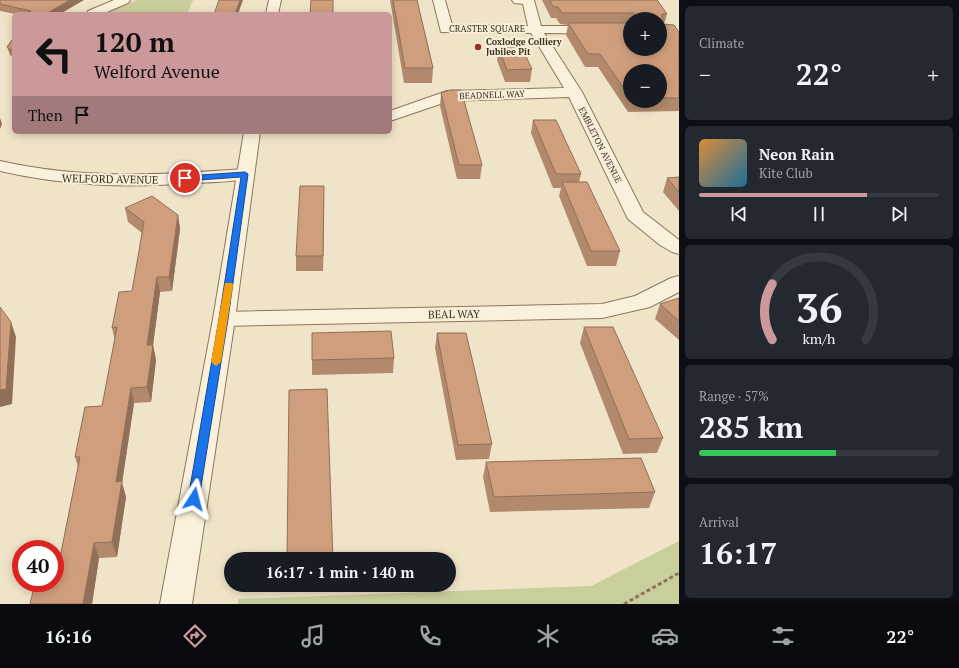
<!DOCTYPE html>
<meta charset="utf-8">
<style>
:root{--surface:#171b24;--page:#242831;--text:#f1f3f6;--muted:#9ea1a6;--line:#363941;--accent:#cc999b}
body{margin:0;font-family:"PT Serif",serif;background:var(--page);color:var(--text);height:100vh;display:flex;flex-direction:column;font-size:15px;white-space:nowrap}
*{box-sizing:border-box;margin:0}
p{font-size:13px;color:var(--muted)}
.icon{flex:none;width:22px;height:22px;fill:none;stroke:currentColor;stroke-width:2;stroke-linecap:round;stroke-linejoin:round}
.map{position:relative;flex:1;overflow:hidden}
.panel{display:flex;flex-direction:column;gap:6px;padding:6px;background:#0d0f14;width:280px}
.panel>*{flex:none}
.banner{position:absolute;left:12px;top:12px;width:380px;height:122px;border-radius:6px;box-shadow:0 2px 10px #0003;background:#cc999b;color:#111;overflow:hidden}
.fabs{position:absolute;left:623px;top:12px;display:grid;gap:8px}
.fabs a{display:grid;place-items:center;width:44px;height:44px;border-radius:50%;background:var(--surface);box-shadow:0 2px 10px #0003;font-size:20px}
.speed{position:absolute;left:12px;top:540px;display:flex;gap:8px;font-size:20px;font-weight:700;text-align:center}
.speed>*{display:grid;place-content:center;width:52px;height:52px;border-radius:50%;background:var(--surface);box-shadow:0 2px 10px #0003;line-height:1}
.speed .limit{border:6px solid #d22;background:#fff;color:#111}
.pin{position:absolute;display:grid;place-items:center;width:34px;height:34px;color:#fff;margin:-17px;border:2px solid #fff;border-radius:50%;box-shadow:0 1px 4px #0007}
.me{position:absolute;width:44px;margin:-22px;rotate:9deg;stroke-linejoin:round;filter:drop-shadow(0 0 3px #0008)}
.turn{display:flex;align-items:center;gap:14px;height:84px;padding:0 16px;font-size:18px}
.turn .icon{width:52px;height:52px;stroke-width:2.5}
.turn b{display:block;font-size:28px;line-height:34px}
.then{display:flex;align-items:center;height:38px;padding:0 16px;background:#0003;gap:8px;font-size:15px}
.big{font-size:30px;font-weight:700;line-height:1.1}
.panel .tile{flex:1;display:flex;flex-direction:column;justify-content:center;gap:6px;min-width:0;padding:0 14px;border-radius:6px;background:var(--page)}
.panel .dial{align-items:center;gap:0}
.dial svg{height:104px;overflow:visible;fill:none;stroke:var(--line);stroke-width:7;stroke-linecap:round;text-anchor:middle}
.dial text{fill:var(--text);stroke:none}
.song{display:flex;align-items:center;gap:12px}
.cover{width:48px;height:48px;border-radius:6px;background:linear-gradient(135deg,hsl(30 70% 55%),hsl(200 70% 35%))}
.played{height:4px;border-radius:2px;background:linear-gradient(90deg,var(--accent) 70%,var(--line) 70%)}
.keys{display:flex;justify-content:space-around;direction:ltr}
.heat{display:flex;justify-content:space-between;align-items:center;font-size:22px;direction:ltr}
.charge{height:6px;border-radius:3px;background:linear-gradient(90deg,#34c759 57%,var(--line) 0)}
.trip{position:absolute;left:224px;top:552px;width:232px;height:40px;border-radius:20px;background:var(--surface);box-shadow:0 2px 10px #0003;font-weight:700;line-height:40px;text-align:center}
.tabs{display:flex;height:64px;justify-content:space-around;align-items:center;background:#090b0e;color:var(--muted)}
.tabs .icon{width:28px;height:28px}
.tabs .active{color:var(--accent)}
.tabs b{font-size:18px;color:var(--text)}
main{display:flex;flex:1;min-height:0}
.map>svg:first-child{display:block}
.green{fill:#c9cf9b}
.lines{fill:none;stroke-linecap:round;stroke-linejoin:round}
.minor-casing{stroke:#8d765c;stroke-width:2}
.tertiary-casing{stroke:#8d765c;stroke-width:2}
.path{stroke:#8d765c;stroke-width:3;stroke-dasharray:4 2.5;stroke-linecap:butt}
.minor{fill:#faf1dc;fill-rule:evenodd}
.tertiary{fill:#faf1dc;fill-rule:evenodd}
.wall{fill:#b2896c;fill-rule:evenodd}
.shaded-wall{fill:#916f58}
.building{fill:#cf9f7d;stroke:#916f58}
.route{fill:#1a73e8;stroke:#114b97}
.slow{fill:#f59e0b}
.poi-dot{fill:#9e2a2b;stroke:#f7eed8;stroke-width:1.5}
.labels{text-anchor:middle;stroke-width:4;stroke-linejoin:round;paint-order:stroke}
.far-street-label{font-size:9px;fill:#3d2e20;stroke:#f7eed8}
.far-poi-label{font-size:9px;font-weight:bold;fill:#3d2e20;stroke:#f7eed8;text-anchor:start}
.street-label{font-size:11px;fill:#3d2e20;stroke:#f7eed8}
</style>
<main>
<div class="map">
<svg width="679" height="604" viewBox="0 0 679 604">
<rect width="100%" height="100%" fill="#f0e4c8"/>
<g class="green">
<polygon points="138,0 193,0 187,14 106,14 122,5"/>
<polygon points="679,541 679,604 238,604 238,599 591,586"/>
</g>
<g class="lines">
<g class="minor-casing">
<g id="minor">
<polygon points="114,0 130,0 128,3 102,14 86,14 88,11"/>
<polygon points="433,0 445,0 452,25 528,26 523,4 514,3 512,0 534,0 541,26 630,26 630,34 544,33 582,92 643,212 679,240 679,254 672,252 660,245 628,219 569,97 449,101 390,121 390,111 447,91 564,88 531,33 441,32"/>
<path d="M0,161C85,180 159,175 245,169L251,170L254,174L251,178C233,182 213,182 194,183C127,188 65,186 0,171Z"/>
<polygon points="679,276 679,292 650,307 602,318 224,326 216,324 213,319 216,314 224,312 602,304 635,296 671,278"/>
</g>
</g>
<g class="tertiary-casing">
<g id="tertiary">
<polygon points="269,0 281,0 278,14 266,14"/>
<polygon points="244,132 260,132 235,319 192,604 160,604 213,319"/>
</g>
</g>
<polyline class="path" points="624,604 679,573"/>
<use href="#minor" class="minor"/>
<use href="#tertiary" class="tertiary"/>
</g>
<g class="wall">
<polygon points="0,0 60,14 15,14 0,11"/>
<polygon points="390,0 417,0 433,68 432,83 404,83"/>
<path d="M542,0H657L667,14L664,24L679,32V111L628,112L598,67H585L566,35L568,25L560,24L556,18H551ZM630,19H660L630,49ZM630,71H660V101H630Z"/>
<polygon points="14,37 14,58 10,55 7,47"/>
<polygon points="499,48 532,69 530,82 505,82 497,60"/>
<polygon points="441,93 482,165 480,179 457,179 440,106"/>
<polygon points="533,120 581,174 579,182 620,251 616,266 587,266 559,196 561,188 553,188 531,133"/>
<polygon points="679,177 679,211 663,192 667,178"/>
<polygon points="324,200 323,271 296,271 296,256"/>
<polygon points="125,208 178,215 180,229 172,291 160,292 153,345 156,360 151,402 134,403 122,483 126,497 117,557 99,558 92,604 30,604 56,578 78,467 75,457 102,406 115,341 112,328 132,291 142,233 128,222"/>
<polygon points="679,298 679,340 655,319 660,304"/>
<polygon points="584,327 663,438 657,453 623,454 580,343"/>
<polygon points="312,333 394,358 393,373 312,375"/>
<polygon points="437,333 492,444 489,459 456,460 435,348"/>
<polygon points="486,462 655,492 649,508 490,512 483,477"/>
</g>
<g class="shaded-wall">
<polygon points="70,0 84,0 60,14 48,14 49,12"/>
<polygon points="240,0 243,0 238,14 235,14"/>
<polygon points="0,118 2,124 0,129"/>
<polygon points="324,186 324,200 323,271 323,256"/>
<polygon points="178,215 180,229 172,291 169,277"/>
<polygon points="157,277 160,292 151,360 147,345"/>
<polygon points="11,322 16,337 12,404 0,407 0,390"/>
<polygon points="153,345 156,360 151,402 147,387"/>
<polygon points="131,388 134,403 122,483 126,497 117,557 112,542 116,482"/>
<polygon points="94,543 99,558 92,604 83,604"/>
</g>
<g class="building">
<polygon points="0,0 70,0 49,12 48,14 25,14 31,11 0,4"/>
<polygon points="219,0 240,0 235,14 214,14"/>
<polygon points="311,0 333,0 333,14 310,14"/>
<polygon points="393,0 417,0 433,68 405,68"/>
<polygon points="550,0 657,0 667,14 662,14 662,24 674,25 679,32 679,98 660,98 660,71 630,71 630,97 600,54 588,54 568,23 630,23 630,49 660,49 660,19 634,19 634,13 562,13 558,7 553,7"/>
<polygon points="14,37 14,52 7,47"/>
<polygon points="499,48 522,48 532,69 507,70"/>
<polygon points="450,90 461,90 482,165 459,165 441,93"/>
<polygon points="533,120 556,120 581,174 556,174"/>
<polygon points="679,177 679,192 667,178"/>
<polygon points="562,182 587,182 620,251 591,251"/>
<polygon points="300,186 324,186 323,256 296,256"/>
<polygon points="152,196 178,215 169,277 157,277 147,345 153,345 147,387 131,388 116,482 122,481 112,542 94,543 83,604 30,604 35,583 55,583 55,578 56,578 80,457 75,457 85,407 102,406 117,327 112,328 119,292 132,291 144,222 125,208"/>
<polygon points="679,298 679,321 660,304"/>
<polygon points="0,307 11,322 6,389 0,390"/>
<polygon points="584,327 613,327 663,438 629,439"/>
<polygon points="391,331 394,358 312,360 312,333"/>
<polygon points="437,333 466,333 492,444 458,445"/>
<polygon points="327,389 333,559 287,559 289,390"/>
<polygon points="641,458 655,492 494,497 486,462"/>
</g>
<polygon class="route" points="245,172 248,174 228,319 199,499 198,502 194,504 189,502 188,499 219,319 241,177 185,181 182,178 185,176"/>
<polygon class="slow" points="225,283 232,283 233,285 221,362 216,366 211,362"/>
<circle class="poi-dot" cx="478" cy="47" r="4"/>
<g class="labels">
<g class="far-street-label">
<text x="487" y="32">CRASTER SQUARE</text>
<text transform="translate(492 95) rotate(-2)" y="3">BEADNELL WAY</text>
<text transform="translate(600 145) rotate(63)" y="3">EMBLETON AVENUE</text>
</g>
<g class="far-poi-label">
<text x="486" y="45">Coxlodge Colliery<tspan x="486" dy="10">Jubilee Pit</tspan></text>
</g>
<g class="street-label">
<text transform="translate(110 179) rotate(1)" y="4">WELFORD AVENUE</text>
<text transform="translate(454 314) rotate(-1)" y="4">BEAL WAY</text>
</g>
</g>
</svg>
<div class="fabs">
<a>+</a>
<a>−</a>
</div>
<div class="speed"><div class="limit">40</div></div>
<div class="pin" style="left:185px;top:178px;background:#d93025"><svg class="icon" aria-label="arrive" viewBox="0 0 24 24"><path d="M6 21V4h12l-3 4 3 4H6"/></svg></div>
<svg class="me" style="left:194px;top:499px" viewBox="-20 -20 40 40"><path d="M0-17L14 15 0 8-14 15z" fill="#1a73e8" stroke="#fff" stroke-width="4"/></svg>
<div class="trip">16:17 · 1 min · 140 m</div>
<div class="banner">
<div class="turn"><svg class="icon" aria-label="left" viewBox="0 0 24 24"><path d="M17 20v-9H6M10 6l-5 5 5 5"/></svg><div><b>120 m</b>Welford Avenue</div></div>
<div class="then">Then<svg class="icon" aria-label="arrive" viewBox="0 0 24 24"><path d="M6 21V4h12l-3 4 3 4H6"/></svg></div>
</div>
</div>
<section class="panel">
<div class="tile"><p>Climate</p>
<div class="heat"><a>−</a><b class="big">22°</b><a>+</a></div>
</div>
<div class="tile">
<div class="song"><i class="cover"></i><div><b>Neon Rain</b><p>Kite Club</p></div></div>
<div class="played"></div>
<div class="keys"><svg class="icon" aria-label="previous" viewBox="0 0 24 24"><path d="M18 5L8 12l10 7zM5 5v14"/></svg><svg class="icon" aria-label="pause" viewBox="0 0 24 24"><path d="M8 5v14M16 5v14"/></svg><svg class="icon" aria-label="next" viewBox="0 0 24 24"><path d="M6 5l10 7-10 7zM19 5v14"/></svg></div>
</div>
<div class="tile dial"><svg viewBox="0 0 100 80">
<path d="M14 69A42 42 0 1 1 86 69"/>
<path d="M14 69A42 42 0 0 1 14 26" stroke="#cc999b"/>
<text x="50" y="56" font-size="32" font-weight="700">36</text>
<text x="50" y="72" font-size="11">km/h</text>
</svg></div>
<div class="tile"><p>Range · 57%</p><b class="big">285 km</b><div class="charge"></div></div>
<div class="tile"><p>Arrival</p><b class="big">16:17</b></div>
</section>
</main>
<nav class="tabs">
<b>16:16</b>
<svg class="icon active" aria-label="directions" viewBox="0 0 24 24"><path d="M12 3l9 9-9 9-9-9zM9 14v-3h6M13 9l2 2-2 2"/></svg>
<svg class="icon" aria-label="music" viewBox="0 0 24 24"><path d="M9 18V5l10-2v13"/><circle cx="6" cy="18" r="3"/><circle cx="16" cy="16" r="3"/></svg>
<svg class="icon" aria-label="phone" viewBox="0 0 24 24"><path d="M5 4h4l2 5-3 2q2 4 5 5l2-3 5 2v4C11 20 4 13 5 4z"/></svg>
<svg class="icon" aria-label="climate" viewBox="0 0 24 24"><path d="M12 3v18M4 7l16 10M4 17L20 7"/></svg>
<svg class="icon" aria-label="car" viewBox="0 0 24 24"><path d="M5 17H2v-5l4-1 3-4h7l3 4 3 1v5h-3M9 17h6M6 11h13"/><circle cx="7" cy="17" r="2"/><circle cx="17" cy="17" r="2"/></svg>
<svg class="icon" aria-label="filters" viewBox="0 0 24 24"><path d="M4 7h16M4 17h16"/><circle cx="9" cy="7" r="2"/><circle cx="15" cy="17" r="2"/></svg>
<b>22°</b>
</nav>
